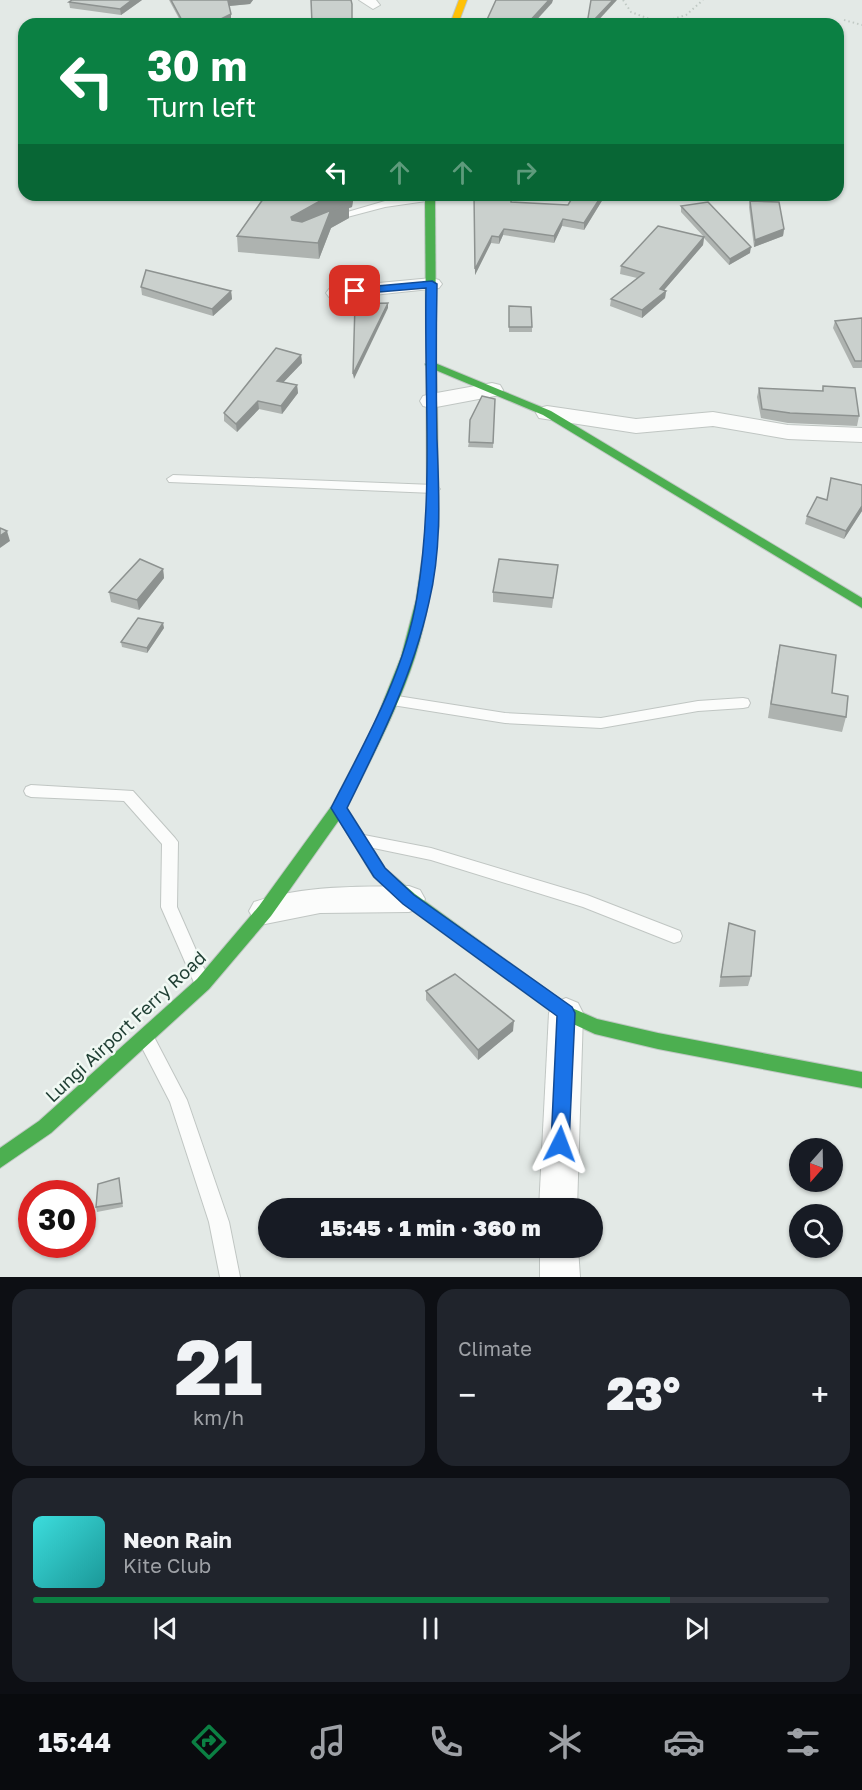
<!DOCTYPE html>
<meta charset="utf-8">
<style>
:root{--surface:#171b24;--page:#20242c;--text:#f1f3f6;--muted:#9ea1a6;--line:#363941;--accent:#0b8043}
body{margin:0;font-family:"Golos Text",sans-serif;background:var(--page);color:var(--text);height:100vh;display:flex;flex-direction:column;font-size:22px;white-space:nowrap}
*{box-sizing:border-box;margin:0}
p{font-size:20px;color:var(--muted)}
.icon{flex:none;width:33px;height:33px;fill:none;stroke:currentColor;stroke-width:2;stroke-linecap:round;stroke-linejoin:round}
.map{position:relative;height:1277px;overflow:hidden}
.panel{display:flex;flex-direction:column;gap:12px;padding:12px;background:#0d0f14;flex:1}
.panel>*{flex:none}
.guide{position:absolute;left:18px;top:18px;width:826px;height:183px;border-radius:18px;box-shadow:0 2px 4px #0004;background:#0b8043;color:#fff;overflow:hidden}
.needle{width:39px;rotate:200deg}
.tools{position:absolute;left:789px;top:1138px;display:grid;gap:12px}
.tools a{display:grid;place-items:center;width:54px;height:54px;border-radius:50%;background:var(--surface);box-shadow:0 2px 4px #0004;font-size:30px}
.speed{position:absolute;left:18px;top:1180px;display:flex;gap:12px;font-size:30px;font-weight:700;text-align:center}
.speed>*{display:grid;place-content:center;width:78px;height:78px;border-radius:50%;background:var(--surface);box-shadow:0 2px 4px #0004;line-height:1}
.speed .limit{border:9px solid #d22;background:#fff;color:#111}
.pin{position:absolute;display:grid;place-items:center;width:51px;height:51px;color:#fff;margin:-26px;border-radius:12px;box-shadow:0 3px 9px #0006}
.me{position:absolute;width:66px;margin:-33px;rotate:3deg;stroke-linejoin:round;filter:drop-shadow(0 0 4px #0008)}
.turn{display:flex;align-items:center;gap:21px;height:126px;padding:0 30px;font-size:27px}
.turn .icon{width:78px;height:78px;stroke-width:2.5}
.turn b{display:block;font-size:42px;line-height:51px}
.lanes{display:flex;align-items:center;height:57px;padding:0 30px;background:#0003;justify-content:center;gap:30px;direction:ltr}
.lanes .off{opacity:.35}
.big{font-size:45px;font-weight:800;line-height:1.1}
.panel .tile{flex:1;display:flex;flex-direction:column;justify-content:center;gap:9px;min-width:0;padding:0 21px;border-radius:18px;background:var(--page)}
.panel .dial{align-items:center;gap:0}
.dial b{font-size:78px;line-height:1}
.song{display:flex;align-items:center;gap:18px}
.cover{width:72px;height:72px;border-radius:9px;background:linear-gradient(135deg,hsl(180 70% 55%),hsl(180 70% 35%))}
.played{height:6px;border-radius:3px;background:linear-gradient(90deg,var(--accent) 80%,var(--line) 80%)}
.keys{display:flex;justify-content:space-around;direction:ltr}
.heat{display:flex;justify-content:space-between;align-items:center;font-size:33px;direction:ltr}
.panel .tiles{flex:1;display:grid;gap:12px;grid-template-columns:1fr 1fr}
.tile:last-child{grid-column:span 2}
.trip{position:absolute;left:258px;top:1198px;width:345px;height:60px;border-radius:30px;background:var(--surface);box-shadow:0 2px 4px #0004;font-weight:800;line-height:60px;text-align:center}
.tab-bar{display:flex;height:96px;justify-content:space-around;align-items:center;background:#090b0e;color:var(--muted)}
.tab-bar .icon{width:42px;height:42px}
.tab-bar .on{color:var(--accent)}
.tab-bar b{font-size:27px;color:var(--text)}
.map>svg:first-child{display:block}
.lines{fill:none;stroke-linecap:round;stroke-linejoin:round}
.lane-casing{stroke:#c0c6c3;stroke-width:2}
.street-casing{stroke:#c0c6c3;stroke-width:2}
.fast-casing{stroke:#bfc7c3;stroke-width:2}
.slow-casing{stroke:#bfc7c3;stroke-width:2}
.path{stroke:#c0c9c4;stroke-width:2;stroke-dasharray:1.5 3;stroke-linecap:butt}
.lane{fill:#fbfcfb;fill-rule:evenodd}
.street{fill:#fbfcfb;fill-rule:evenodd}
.fast{fill:#4caf50;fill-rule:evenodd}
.slow{fill:#ffc107;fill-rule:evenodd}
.wall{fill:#aeb3b0}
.shaded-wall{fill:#8d9290}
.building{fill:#cad0cd;stroke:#8d9290;stroke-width:1.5}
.route{fill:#1a73e8;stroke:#114b97;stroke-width:1.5}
.labels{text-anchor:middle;stroke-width:5;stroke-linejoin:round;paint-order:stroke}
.street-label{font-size:18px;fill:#1f3e33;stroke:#f1f9f4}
</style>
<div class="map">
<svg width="862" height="1277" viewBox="0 0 862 1277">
<rect width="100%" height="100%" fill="#e3e9e6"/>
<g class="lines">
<g class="lane-casing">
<g id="lane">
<polygon points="430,195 433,196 433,200 385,207 332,221 327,218 385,201"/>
<polygon points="173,475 434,485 440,489 434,493 169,482 167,479"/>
<polygon points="391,695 505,713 601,718 698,701 743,698 748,699 750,703 748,707 743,708 698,711 601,728 505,723 386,704 384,700 386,696"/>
<polygon points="31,785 133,791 175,838 178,842 177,907 210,982 208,987 202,989 196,987 161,907 162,844 124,801 31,797 26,795 24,791 26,787"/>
<polygon points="364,835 431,848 587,895 680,931 682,936 680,941 674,943 583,907 431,860 359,845 356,841 359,837"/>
<polygon points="147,1032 153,1035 187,1100 229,1222 240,1277 220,1277 209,1222 170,1102 138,1040 141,1035"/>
</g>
</g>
<g class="street-casing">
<g id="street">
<polygon points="359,0 376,0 380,5 373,9"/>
<polygon points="432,278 439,280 442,284 439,288 336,299 329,297 326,293 329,289 336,287"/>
<polygon points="492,383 500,385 503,390 500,395 431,408 423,406 420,401 423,396 431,394"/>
<polygon points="547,406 636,419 713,412 788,425 862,428 862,442 788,439 713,426 636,433 539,418 536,413 539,408"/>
<path d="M409,886L420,890L425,899L420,908L409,912L320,913L265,924L254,920L249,911L254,902C304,885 356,887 409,886Z"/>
<polygon points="566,998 578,1003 583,1013 577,1209 539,1209 549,1013 554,1003"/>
<polygon points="540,1248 578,1248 580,1277 540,1277"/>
</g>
</g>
<g class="fast-casing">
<g id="fast">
<polygon points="425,195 435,195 436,336 431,339 426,336"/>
<polygon points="430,361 551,411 862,598 862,608 543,415 426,366 425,364"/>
<path d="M433,522L439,526C433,570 429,614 415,657C398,709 371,759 347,808L385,868L415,894L572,1008L597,1019L658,1033L862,1072V1088L658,1049L595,1034L560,1018L403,904L373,876L339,820L271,916L209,989L51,1133L0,1168V1148L39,1121L197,979L259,906L333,804L373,727L401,657L416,600L427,526Z"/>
</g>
</g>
<g class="slow-casing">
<g id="slow">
<polygon points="459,0 467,0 458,24 450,24"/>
<polygon points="431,333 436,336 439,526 433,530 427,526 426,336"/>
</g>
</g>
<g class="path">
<polyline points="623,0 631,12 660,23"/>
<polyline points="844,20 862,25"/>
<polyline points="660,23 686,15 703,0"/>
</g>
<use href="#lane" class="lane"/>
<use href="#street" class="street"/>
<use href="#fast" class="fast"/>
<use href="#slow" class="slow"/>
</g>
<g class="wall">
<polygon points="142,0 121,15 70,8 69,2"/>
<polygon points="169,0 253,0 250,4 229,6 231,19 221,24 182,24"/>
<polygon points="311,0 352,4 352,24 312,24"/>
<polygon points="264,195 354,195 352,207 349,208 349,218 331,228 319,259 238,252 237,236 265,195"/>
<polygon points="474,195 511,202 568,205 603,199 584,230 562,226 554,243 503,235 499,244 491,243 475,275"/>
<polygon points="750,201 784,229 783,236 754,247 749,207"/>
<polygon points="681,206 750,253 729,265 704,238 703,245 664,290 666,291 665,298 642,318 610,306 611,299 637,278 620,274 621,266 704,237 681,212"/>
<polygon points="141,287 231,291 232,299 213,316 142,295"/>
<polygon points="509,306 532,327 532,332 509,332"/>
<polygon points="862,318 862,368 853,368 833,328 835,321"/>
<polygon points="301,355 302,363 283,382 297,385 298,393 282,414 259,409 237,432 224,421 224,413"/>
<polygon points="823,386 859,416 857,426 788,423 761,418 757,397 759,388 822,391"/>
<polygon points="495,399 493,448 468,447 469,442"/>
<polygon points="862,485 862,511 844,539 805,524 807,516 826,500"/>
<polygon points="558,565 552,608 493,602 493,592"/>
<polygon points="163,569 164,578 139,610 111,602 109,592"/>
<polygon points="164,628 147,653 122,647 121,642"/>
<polygon points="780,645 832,693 846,717 842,732 768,718 777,659"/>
<polygon points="729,923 751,976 748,986 719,987"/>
<polygon points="426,991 513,1031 478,1060 426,1000"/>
<polygon points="119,1178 123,1207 97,1212 96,1207"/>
</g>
<g class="shaded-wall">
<polygon points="132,0 142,0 121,15 120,9"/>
<polygon points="242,0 253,0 250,4 229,6 228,1"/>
<polygon points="549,0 553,0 552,3 533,24 527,24"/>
<polygon points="613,0 617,0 595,24 595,19"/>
<polygon points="231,14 231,19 221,24 211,24"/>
<polygon points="340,195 354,195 352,207 349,208 349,218 331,228 319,259 318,243 292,232 291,217 320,201"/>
<polygon points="602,195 603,195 603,199 584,230 584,223"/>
<polygon points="563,219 562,226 554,243 554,236"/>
<polygon points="504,229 503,235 499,244 499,237"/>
<polygon points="784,229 783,236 754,247 755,240"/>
<polygon points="492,236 491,243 475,275 475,269"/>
<polygon points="704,237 703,245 659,296 660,289"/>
<polygon points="751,247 750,253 729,265 730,259"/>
<polygon points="231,291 232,299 213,316 212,309"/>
<polygon points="666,291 665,298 642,318 642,310"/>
<polygon points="388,303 388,308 354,379 353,374"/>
<polygon points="301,355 302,363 277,389 277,381"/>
<polygon points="297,385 298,393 282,414 281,406"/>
<polygon points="258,401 259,409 237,432 236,424"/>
<polygon points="862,506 862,511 844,539 846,531"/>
<polygon points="7,531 10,541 0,548 0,536"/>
<polygon points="163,569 164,578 139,610 137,600"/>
<polygon points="163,623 164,628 147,653 147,648"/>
<polygon points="514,1021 513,1031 478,1060 478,1050"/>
</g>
<g class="building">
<polygon points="72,0 132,0 120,9 69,2"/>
<polygon points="171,0 242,0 228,1 231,14 211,24 184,24"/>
<polygon points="311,0 351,0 352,4 352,23 312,23"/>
<polygon points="496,0 549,0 527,24 485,24"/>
<polygon points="591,0 613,0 595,19 639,24 587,24"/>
<polygon points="266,195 340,195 320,201 291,217 292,220 302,222 349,203 330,212 318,243 237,236"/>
<polygon points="474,195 511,195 511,202 568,205 574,195 602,195 584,223 563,219 554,236 504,229 499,237 492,236 475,269"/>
<polygon points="750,201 779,202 784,229 755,240"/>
<polygon points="708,202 751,247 730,259 681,206"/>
<polygon points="658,226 704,237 660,289 666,291 642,310 611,299 644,273 621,266"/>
<polygon points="146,270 231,291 212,309 141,287"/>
<polygon points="388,303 353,374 355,304"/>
<polygon points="509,306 531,307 532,327 509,327"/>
<polygon points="862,318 862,361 855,361 835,321"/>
<polygon points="276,348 301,355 277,381 297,385 281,406 258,401 236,424 224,413"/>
<polygon points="823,386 855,388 859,416 790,413 762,409 759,388 823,391"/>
<polygon points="482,396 495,399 493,443 469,442 470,420"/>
<polygon points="831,478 862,485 862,506 846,531 807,516 817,497 827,500"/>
<polygon points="0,528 7,531 0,536"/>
<polygon points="140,559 163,569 137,600 109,592"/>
<polygon points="499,559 558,565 553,598 493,592"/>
<polygon points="138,618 163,623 147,648 121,642"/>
<polygon points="780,645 836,655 832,693 848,696 846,717 771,704"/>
<polygon points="729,923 755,931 751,976 721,977"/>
<polygon points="455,974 514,1021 478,1050 426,991"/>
<polygon points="119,1178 122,1203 96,1207 98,1184"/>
</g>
<path class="route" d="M432,281L437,284C436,336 436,387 437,439C439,493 442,549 429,602C413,675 380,741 347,808L385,868L414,895L572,1007L575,1013L569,1144L567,1150L560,1152L554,1150L551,1144L557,1016L403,904L374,877L331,808C365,742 405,672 417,597C434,496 424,391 426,288L355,294L350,291L355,288Z"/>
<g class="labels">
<g class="street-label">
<text transform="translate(126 1027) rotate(-43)" y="6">Lungi Airport Ferry Road</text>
</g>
</g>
</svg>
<div class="tools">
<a><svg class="needle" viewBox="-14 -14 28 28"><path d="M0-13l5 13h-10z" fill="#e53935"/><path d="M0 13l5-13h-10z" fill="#9ea1a6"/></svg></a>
<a><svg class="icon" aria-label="search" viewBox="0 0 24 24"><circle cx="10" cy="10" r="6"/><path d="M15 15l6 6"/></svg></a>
</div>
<div class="speed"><div class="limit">30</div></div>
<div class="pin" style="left:355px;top:291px;background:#d93025"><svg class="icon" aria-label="arrive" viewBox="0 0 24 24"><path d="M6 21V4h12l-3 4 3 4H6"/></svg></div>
<svg class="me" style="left:560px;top:1144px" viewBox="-20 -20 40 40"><path d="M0-17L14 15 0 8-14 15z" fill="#1a73e8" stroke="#fff" stroke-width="4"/></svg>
<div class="trip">15:45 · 1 min · 360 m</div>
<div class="guide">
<div class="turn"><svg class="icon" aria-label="left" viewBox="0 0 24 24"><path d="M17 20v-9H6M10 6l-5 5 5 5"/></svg><div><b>30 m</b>Turn left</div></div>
<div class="lanes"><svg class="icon" aria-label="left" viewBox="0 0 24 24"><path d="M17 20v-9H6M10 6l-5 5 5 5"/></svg><svg class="icon off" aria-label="ahead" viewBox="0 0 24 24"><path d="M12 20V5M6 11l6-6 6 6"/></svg><svg class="icon off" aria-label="ahead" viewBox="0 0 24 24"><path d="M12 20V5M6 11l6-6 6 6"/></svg><svg class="icon off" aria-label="right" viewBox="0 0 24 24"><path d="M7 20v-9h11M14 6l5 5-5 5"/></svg></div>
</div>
</div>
<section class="panel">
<div class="tiles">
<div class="tile dial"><b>21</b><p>km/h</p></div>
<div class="tile"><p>Climate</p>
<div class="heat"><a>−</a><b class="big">23°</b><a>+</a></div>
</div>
<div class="tile">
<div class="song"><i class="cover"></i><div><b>Neon Rain</b><p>Kite Club</p></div></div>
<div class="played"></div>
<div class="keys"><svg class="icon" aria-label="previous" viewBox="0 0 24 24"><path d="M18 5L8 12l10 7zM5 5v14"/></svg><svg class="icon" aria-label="pause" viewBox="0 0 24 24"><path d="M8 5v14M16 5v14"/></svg><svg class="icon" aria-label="next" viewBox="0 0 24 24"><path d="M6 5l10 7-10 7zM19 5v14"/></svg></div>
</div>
</div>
</section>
<nav class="tab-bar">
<b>15:44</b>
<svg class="icon on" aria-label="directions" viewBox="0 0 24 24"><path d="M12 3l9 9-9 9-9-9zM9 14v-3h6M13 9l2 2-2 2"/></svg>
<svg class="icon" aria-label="music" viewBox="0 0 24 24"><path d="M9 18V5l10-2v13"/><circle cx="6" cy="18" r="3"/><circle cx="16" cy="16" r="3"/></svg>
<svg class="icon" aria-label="phone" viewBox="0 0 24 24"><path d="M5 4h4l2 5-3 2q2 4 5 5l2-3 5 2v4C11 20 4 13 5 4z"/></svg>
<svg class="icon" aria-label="climate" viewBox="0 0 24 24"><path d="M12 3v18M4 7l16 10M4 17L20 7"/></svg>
<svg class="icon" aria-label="car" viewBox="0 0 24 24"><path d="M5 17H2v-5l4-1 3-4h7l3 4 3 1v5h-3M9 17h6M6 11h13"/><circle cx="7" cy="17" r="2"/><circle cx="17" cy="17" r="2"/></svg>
<svg class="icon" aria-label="filters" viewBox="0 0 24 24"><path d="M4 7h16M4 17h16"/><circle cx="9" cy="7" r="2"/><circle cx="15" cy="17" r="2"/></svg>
</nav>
